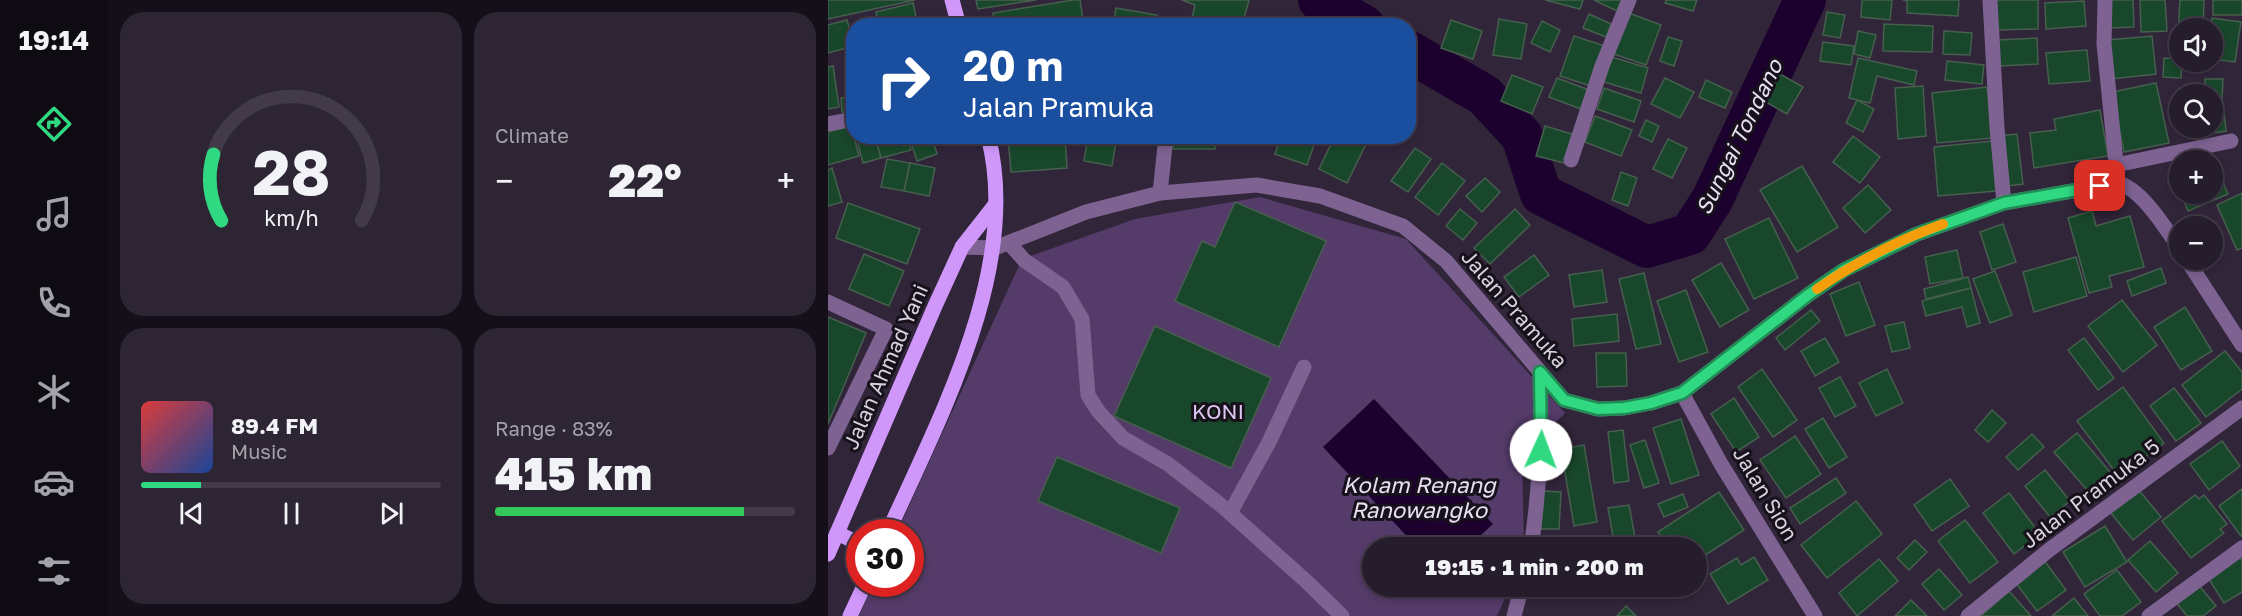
<!DOCTYPE html>
<meta charset="utf-8">
<style>
:root{--surface:#251c2c;--page:#2d2534;--text:#f1f3f6;--muted:#a3a1a9;--line:#423a48;--accent:#31d882}
body{margin:0;font-family:"Golos Text",sans-serif;background:var(--page);color:var(--text);height:100vh;display:flex;flex-direction:column;font-size:22px;white-space:nowrap}
*{box-sizing:border-box;margin:0}
p{font-size:20px;color:var(--muted)}
.icon{flex:none;width:33px;height:33px;fill:none;stroke:currentColor;stroke-width:2;stroke-linecap:round;stroke-linejoin:round}
.map{position:relative;flex:1;overflow:hidden}
.drawer{display:flex;flex-direction:column;gap:12px;padding:12px;background:#140f18;width:720px}
.drawer>*{flex:none}
.top-card{position:absolute;left:18px;top:18px;width:570px;height:126px;border-radius:24px;box-shadow:0 3px 9px #0003,0 0 0 2px var(--line);background:#1a4fa0;color:#fff;overflow:hidden}
.controls{position:absolute;left:1341px;top:18px;display:grid;gap:12px}
.controls a{display:grid;place-items:center;width:54px;height:54px;border-radius:50%;background:var(--surface);box-shadow:0 3px 9px #0003,0 0 0 2px var(--line);font-size:30px}
.speed{position:absolute;left:18px;top:519px;display:flex;gap:12px;font-size:30px;font-weight:700;text-align:center}
.speed>*{display:grid;place-content:center;width:78px;height:78px;border-radius:50%;background:var(--surface);box-shadow:0 3px 9px #0003,0 0 0 2px var(--line);line-height:1}
.speed .limit{border:9px solid #d22;background:#fff;color:#111}
.pin{position:absolute;display:grid;place-items:center;width:51px;height:51px;color:#fff;margin:-26px;border-radius:12px;box-shadow:0 3px 9px #0006}
.me{position:absolute;width:66px;margin:-33px;rotate:2deg;stroke-linejoin:round;filter:drop-shadow(0 0 4px #0008)}
.turn{display:flex;align-items:center;gap:21px;height:126px;padding:0 18px;font-size:27px}
.turn .icon{width:78px;height:78px;stroke-width:2.5}
.turn b{display:block;font-size:42px;line-height:51px}
.big{font-size:45px;font-weight:800;line-height:1.1}
.drawer .card{flex:1;display:flex;flex-direction:column;justify-content:center;gap:9px;min-width:0;padding:0 21px;border-radius:24px;background:var(--page)}
.drawer .dial{align-items:center;gap:0}
.dial svg{height:156px;overflow:visible;fill:none;stroke:var(--line);stroke-width:7;stroke-linecap:round;text-anchor:middle}
.dial text{fill:var(--text);stroke:none}
.song{display:flex;align-items:center;gap:18px}
.cover{width:72px;height:72px;border-radius:9px;background:linear-gradient(135deg,hsl(0 70% 55%),hsl(220 70% 35%))}
.played{height:6px;border-radius:3px;background:linear-gradient(90deg,var(--accent) 20%,var(--line) 20%)}
.keys{display:flex;justify-content:space-around;direction:ltr}
.heat{display:flex;justify-content:space-between;align-items:center;font-size:33px;direction:ltr}
.charge{height:9px;border-radius:4px;background:linear-gradient(90deg,#34c759 83%,var(--line) 0)}
.drawer .tiles{flex:1;display:grid;gap:12px;grid-template-columns:repeat(2,1fr)}
.trip{position:absolute;left:534px;top:537px;width:345px;height:60px;border-radius:30px;background:var(--surface);box-shadow:0 3px 9px #0003,0 0 0 2px var(--line);font-weight:800;line-height:60px;text-align:center}
main{display:flex;flex:1;min-height:0}
.menu{display:flex;flex-direction:column;width:108px;justify-content:space-around;align-items:center;background:#0f0b12;color:var(--muted)}
.menu .icon{width:42px;height:42px}
.menu .on{color:var(--accent)}
.menu b{font-size:27px;color:var(--text)}
.map>svg:first-child{display:block}
.green{fill:#553b69}
.water{fill:#1c002d}
.lines{fill:none;stroke-linecap:round;stroke-linejoin:round}
.river{stroke:#1c002d;stroke-width:42}
.building{fill:#18472b;stroke:#465f4e;stroke-width:1.5}
.minor{stroke:#7d6292;stroke-width:15}
.major{stroke:#d097fb;stroke-width:15}
.route-casing{stroke:#208c54;stroke-width:15}
.route{stroke:#31d882;stroke-width:10}
.slow{stroke:#f59e0b;stroke-width:10}
.labels{text-anchor:middle;stroke-width:6;stroke-linejoin:round;paint-order:stroke}
.street-label{font-size:21px;fill:#d9d1df;stroke:#16111a}
.park-label{font-size:21px;fill:#dfc9f1;stroke:#16111a}
.water-label{font-size:22px;font-style:italic;fill:#e9def2;stroke:#16111a}
</style>
<main>
<nav class="menu">
<b>19:14</b>
<svg class="icon on" aria-label="directions" viewBox="0 0 24 24"><path d="M12 3l9 9-9 9-9-9zM9 14v-3h6M13 9l2 2-2 2"/></svg>
<svg class="icon" aria-label="music" viewBox="0 0 24 24"><path d="M9 18V5l10-2v13"/><circle cx="6" cy="18" r="3"/><circle cx="16" cy="16" r="3"/></svg>
<svg class="icon" aria-label="phone" viewBox="0 0 24 24"><path d="M5 4h4l2 5-3 2q2 4 5 5l2-3 5 2v4C11 20 4 13 5 4z"/></svg>
<svg class="icon" aria-label="climate" viewBox="0 0 24 24"><path d="M12 3v18M4 7l16 10M4 17L20 7"/></svg>
<svg class="icon" aria-label="car" viewBox="0 0 24 24"><path d="M5 17H2v-5l4-1 3-4h7l3 4 3 1v5h-3M9 17h6M6 11h13"/><circle cx="7" cy="17" r="2"/><circle cx="17" cy="17" r="2"/></svg>
<svg class="icon" aria-label="filters" viewBox="0 0 24 24"><path d="M4 7h16M4 17h16"/><circle cx="9" cy="7" r="2"/><circle cx="15" cy="17" r="2"/></svg>
</nav>
<section class="drawer">
<div class="tiles">
<div class="card dial"><svg viewBox="0 0 100 80">
<path d="M14 69A42 42 0 1 1 86 69"/>
<path d="M14 69A42 42 0 0 1 10 35" stroke="#31d882"/>
<text x="50" y="56" font-size="32" font-weight="700">28</text>
<text x="50" y="72" font-size="11">km/h</text>
</svg></div>
<div class="card"><p>Climate</p>
<div class="heat"><a>−</a><b class="big">22°</b><a>+</a></div>
</div>
<div class="card">
<div class="song"><i class="cover"></i><div><b>89.4 FM</b><p>Music</p></div></div>
<div class="played"></div>
<div class="keys"><svg class="icon" aria-label="previous" viewBox="0 0 24 24"><path d="M18 5L8 12l10 7zM5 5v14"/></svg><svg class="icon" aria-label="pause" viewBox="0 0 24 24"><path d="M8 5v14M16 5v14"/></svg><svg class="icon" aria-label="next" viewBox="0 0 24 24"><path d="M6 5l10 7-10 7zM19 5v14"/></svg></div>
</div>
<div class="card"><p>Range · 83%</p><b class="big">415 km</b><div class="charge"></div></div>
</div>
</section>
<div class="map">
<svg width="1414" height="616" viewBox="0 0 1414 616">
<rect width="100%" height="100%" fill="#31253a"/>
<polygon class="green" points="432,197 578,239 737,413 694,457 696,547 544,548 544,586 682,587 669,616 31,616 46,584 82,584 82,532 69,532 194,259 307,219"/>
<polygon class="water" points="546,399 665,524 640,547 589,547 495,447"/>
<g class="lines">
<g class="river">
<polyline points="491,0 536,26"/>
<polyline points="580,51 656,95 694,136 713,194 819,247 862,234 884,200 977,0"/>
</g>
</g>
<g class="building">
<polygon points="0,0 87,0 0,19"/>
<polygon points="148,0 208,0 150,9"/>
<polygon points="245,0 252,0 256,26 167,26 165,13"/>
<polygon points="354,0 421,0 414,26 362,26 367,5"/>
<polygon points="717,0 755,0 752,9"/>
<polygon points="766,0 794,0 789,11"/>
<polygon points="838,0 869,0 865,11 837,3"/>
<polygon points="1034,0 1064,0 1062,20 1033,17"/>
<polygon points="1075,0 1131,0 1130,16 1079,13 1079,1"/>
<polygon points="1168,0 1210,0 1210,29 1169,30"/>
<polygon points="1281,0 1305,0 1306,27 1281,28"/>
<polygon points="1312,0 1337,0 1339,31 1313,32"/>
<polygon points="1352,0 1376,0 1375,28 1352,28 1350,33"/>
<rect x="1385" y="0" width="29" height="15"/>
<polygon points="1256,1 1258,26 1218,29 1217,3"/>
<polygon points="85,3 90,26 51,26 48,12"/>
<polygon points="288,8 329,15 327,26 268,26 269,17 286,20"/>
<polygon points="798,12 833,25 818,65 783,53"/>
<polygon points="999,12 1017,15 1012,38 995,35"/>
<polygon points="761,14 783,24 778,37 755,28"/>
<polygon points="1384,18 1413,22 1407,62 1384,59 1384,28 1382,28"/>
<polygon points="671,19 699,24 693,59 665,55"/>
<polygon points="19,20 26,46 0,53 0,25"/>
<polygon points="623,20 654,31 645,59 613,48"/>
<polygon points="714,21 732,30 722,52 703,43"/>
<polygon points="1056,24 1105,26 1104,52 1055,51"/>
<polygon points="1030,31 1048,35 1042,58 1026,54"/>
<polygon points="1116,31 1144,33 1142,55 1115,54"/>
<polygon points="746,36 777,46 763,86 732,76"/>
<polygon points="1324,36 1328,74 1283,79 1279,40"/>
<polygon points="840,37 854,41 846,66 832,61"/>
<polygon points="1209,38 1210,64 1171,66 1170,40"/>
<polygon points="995,42 1026,46 1023,65 992,61"/>
<polygon points="1259,50 1262,81 1221,84 1218,53"/>
<polygon points="784,57 820,68 813,93 776,82"/>
<polygon points="1030,58 1089,71 1086,85 1049,76 1042,103 1021,98"/>
<polygon points="1336,58 1352,59 1352,62 1354,62 1353,78 1335,77"/>
<polygon points="1119,61 1156,65 1154,84 1117,80"/>
<polygon points="5,66 11,107 0,109 0,67"/>
<polygon points="952,74 975,87 959,114 936,101"/>
<polygon points="684,75 715,87 704,114 673,101"/>
<polygon points="729,78 761,90 753,109 721,97"/>
<polygon points="837,78 866,92 852,118 823,104"/>
<polygon points="1377,79 1395,79 1394,100 1384,100 1384,94 1377,94"/>
<polygon points="878,80 904,92 897,108 871,97"/>
<polygon points="1328,83 1341,143 1296,152 1284,92"/>
<polygon points="1095,86 1098,136 1070,139 1067,88"/>
<polygon points="1159,87 1164,138 1109,143 1104,93"/>
<polygon points="776,88 813,101 806,122 769,109"/>
<polygon points="26,97 26,112 14,112 13,98"/>
<polygon points="1029,100 1046,109 1035,132 1018,123"/>
<polygon points="1395,102 1398,131 1377,134 1376,128 1384,128 1384,103"/>
<polygon points="1272,110 1280,156 1206,168 1202,133 1228,130 1226,119"/>
<polygon points="767,116 804,130 793,156 757,142"/>
<polygon points="818,120 831,126 824,142 811,136"/>
<polygon points="23,126 31,156 0,165 0,132"/>
<polygon points="717,126 744,134 737,163 708,156"/>
<polygon points="1189,134 1195,184 1179,186 1172,136"/>
<polygon points="28,136 47,136 53,158 35,163"/>
<polygon points="47,136 79,136 83,150 53,158"/>
<polygon points="81,136 104,136 109,154 89,161"/>
<polygon points="180,136 237,136 239,168 183,172"/>
<polygon points="260,136 289,136 284,166 256,161"/>
<rect x="345" y="136" width="42" height="13"/>
<polygon points="407,136 438,136 436,145"/>
<polygon points="453,136 489,136 479,165 447,154"/>
<polygon points="507,136 522,136 538,144 519,183 491,169"/>
<polygon points="1025,136 1052,157 1032,183 1005,162"/>
<polygon points="840,139 859,148 844,178 825,169"/>
<polygon points="1164,141 1168,191 1110,196 1106,147"/>
<polygon points="587,148 603,159 580,192 563,181"/>
<polygon points="59,159 82,163 76,191 53,187"/>
<polygon points="82,163 107,168 101,196 76,191"/>
<polygon points="614,163 637,181 610,215 587,197"/>
<polygon points="1387,164 1400,194 1360,211 1353,194 1384,194 1384,165"/>
<polygon points="974,166 1010,227 969,252 932,190"/>
<polygon points="4,168 14,202 0,206 0,170"/>
<polygon points="793,172 809,178 800,206 784,200"/>
<polygon points="657,178 672,192 654,212 638,196"/>
<polygon points="1040,185 1063,210 1037,233 1015,208"/>
<polygon points="1414,193 1414,248 1409,250 1389,205"/>
<polygon points="407,202 498,241 451,347 347,301 374,241 387,247"/>
<polygon points="20,203 92,229 79,264 8,238"/>
<polygon points="632,209 649,223 635,240 618,226"/>
<polygon points="687,209 702,225 662,264 646,248"/>
<polygon points="1264,211 1268,226 1302,216 1316,267 1281,276 1284,287 1261,293 1240,218"/>
<polygon points="941,218 970,278 926,299 897,239"/>
<polygon points="1175,224 1188,262 1164,270 1152,232"/>
<polygon points="1129,250 1135,278 1102,284 1097,257"/>
<polygon points="36,254 76,271 61,306 21,289"/>
<polygon points="706,255 721,275 691,297 676,277"/>
<polygon points="1248,257 1259,296 1206,312 1195,272"/>
<polygon points="893,263 921,310 892,327 864,280"/>
<polygon points="1333,268 1338,283 1304,296 1299,281"/>
<polygon points="774,270 779,302 746,307 741,275"/>
<polygon points="1167,271 1184,315 1162,323 1145,279"/>
<polygon points="816,273 833,344 808,349 791,279"/>
<polygon points="1140,277 1143,288 1098,299 1096,289"/>
<polygon points="1031,282 1047,325 1018,336 1002,294"/>
<polygon points="1143,288 1152,323 1139,327 1134,307 1098,316 1094,301"/>
<polygon points="858,290 880,352 851,362 829,301"/>
<polygon points="1294,300 1329,345 1295,372 1260,326"/>
<polygon points="1357,307 1384,351 1353,370 1326,327"/>
<polygon points="983,310 992,321 957,350 948,338"/>
<polygon points="789,314 791,341 746,346 744,319"/>
<polygon points="0,317 38,333 0,424"/>
<polygon points="1076,322 1082,348 1064,352 1057,326"/>
<polygon points="327,326 443,378 403,468 286,416"/>
<polygon points="997,338 1011,362 987,376 973,351"/>
<polygon points="1256,338 1286,378 1270,390 1240,350"/>
<polygon points="1397,351 1414,372 1414,389 1378,417 1354,385"/>
<polygon points="768,353 798,353 799,386 769,387"/>
<polygon points="934,369 969,420 945,437 910,387"/>
<polygon points="1059,369 1075,403 1048,416 1031,383"/>
<polygon points="1012,377 1028,406 1007,417 991,388"/>
<polygon points="1295,387 1336,443 1291,477 1249,421"/>
<polygon points="1346,388 1373,423 1348,441 1322,406"/>
<polygon points="906,398 931,437 908,452 883,414"/>
<polygon points="1164,410 1178,423 1160,442 1147,430"/>
<polygon points="995,418 1019,457 1001,468 977,429"/>
<polygon points="853,419 871,475 843,484 825,428"/>
<polygon points="795,430 801,481 786,483 780,432"/>
<polygon points="1249,433 1282,472 1260,491 1226,452"/>
<polygon points="1204,434 1216,447 1190,470 1178,457"/>
<polygon points="967,436 993,474 958,498 932,460"/>
<polygon points="817,440 831,483 816,488 802,445"/>
<polygon points="1394,441 1412,466 1381,490 1362,464"/>
<polygon points="756,445 769,522 746,526 733,449"/>
<polygon points="229,457 352,508 333,553 210,501"/>
<polygon points="1217,470 1242,501 1222,517 1197,486"/>
<polygon points="1008,478 1018,493 972,524 962,508"/>
<polygon points="1122,479 1141,506 1104,531 1086,505"/>
<polygon points="1310,489 1333,517 1305,540 1282,512"/>
<polygon points="1414,489 1414,535 1413,536 1391,506"/>
<polygon points="715,491 733,492 731,529 713,529"/>
<polygon points="891,492 916,530 868,561 868,548 841,548 830,532"/>
<polygon points="1181,493 1212,534 1186,554 1155,513"/>
<polygon points="855,494 860,507 836,517 830,504"/>
<polygon points="1367,495 1371,499 1376,495 1399,524 1392,529 1396,533 1363,558 1334,521"/>
<polygon points="1028,501 1054,534 999,578 973,545"/>
<polygon points="801,505 809,548 787,548 780,508"/>
<polygon points="1137,520 1170,562 1142,583 1110,541"/>
<polygon points="1277,526 1299,562 1257,587 1235,552"/>
<polygon points="1087,540 1099,552 1081,570 1069,558"/>
<polygon points="1322,541 1350,573 1328,592 1300,560"/>
<polygon points="1411,555 1414,561 1414,592 1396,603 1379,576"/>
<polygon points="926,557 940,580 900,604 882,574 909,558 913,565"/>
<polygon points="1051,559 1070,581 1029,616 1011,593"/>
<polygon points="1216,560 1238,590 1209,611 1187,582"/>
<polygon points="1111,569 1134,595 1116,610 1094,584"/>
<polygon points="1289,570 1313,602 1294,616 1272,616 1256,594"/>
<polygon points="1369,583 1388,606 1375,616 1359,616 1347,601"/>
<polygon points="711,586 764,586 762,598 710,589"/>
<polygon points="777,586 810,586 809,596 776,591"/>
<polygon points="1181,591 1203,616 1153,616"/>
<polygon points="1246,598 1260,616 1224,616"/>
<polygon points="1083,600 1099,616 1067,616"/>
<polygon points="798,606 808,616 789,616"/>
</g>
<g class="lines">
<g class="minor">
<polyline points="1162,0 1169,128 1176,203"/>
<polyline points="1277,0 1276,44 1290,183"/>
<polyline points="0,124 26,119"/>
<polyline points="743,160 774,66 801,0"/>
<polyline points="1288,165 1403,141"/>
<polyline points="332,193 338,136"/>
<polyline points="181,243 196,260 235,287 254,319 260,395 270,411 295,438 340,464 394,506 478,581 514,616"/>
<path d="M134,247L167,248L258,212L332,193L429,185L492,196L575,226L618,261L736,400L770,409L796,408L823,403L854,393L980,295L1016,270L1089,234L1176,203L1290,183C1314,189 1338,229 1352,249"/>
<polyline points="1359,260 1414,345"/>
<polyline points="0,302 58,329 0,448"/>
<polyline points="854,393 893,464 987,616"/>
<polyline points="402,513 441,442 476,367"/>
<path d="M703,548C712,489 714,431 712,372"/>
<polyline points="686,616 694,586"/>
<polyline points="1140,616 1221,550 1414,408"/>
<polyline points="1321,616 1414,548"/>
</g>
<g class="major">
<polyline points="124,0 131,26"/>
<path d="M60,532C112,417 194,265 160,136"/>
<polyline points="9,533 32,544"/>
<polyline points="0,554 107,306 134,247 167,205"/>
<polyline points="22,616 37,584"/>
</g>
</g>
<g class="lines">
<g class="route-casing">
<polyline id="route" points="713,450 712,372 736,400 770,409 796,408 823,403 854,393 980,295 1016,270 1089,234 1176,203 1272,186"/>
</g>
<use href="#route" class="route"/>
<path class="slow" d="M989,289C1028,262 1070,240 1115,224"/>
</g>
<g class="labels">
<g class="street-label">
<text transform="translate(686 309) rotate(49)" y="7">Jalan Pramuka</text>
<text transform="translate(58 367) rotate(-66)" y="7">Jalan Ahmad Yani</text>
<text transform="translate(937 494) rotate(59)" y="7">Jalan Sion</text>
<text transform="translate(1263 494) rotate(-37)" y="7">Jalan Pramuka 5</text>
</g>
<g class="park-label">
<text x="390" y="419">KONI</text>
</g>
<g class="water-label">
<text transform="translate(911 137) rotate(-64)" y="8">Sungai Tondano</text>
<text x="591" y="493">Kolam Renang<tspan x="591" dy="25">Ranowangko</tspan></text>
</g>
</g>
</svg>
<div class="controls">
<a><svg class="icon" aria-label="sound" viewBox="0 0 24 24"><path d="M4 9h4l5-4v14l-5-4H4zM17 9q2 3 0 6"/></svg></a>
<a><svg class="icon" aria-label="search" viewBox="0 0 24 24"><circle cx="10" cy="10" r="6"/><path d="M15 15l6 6"/></svg></a>
<a>+</a>
<a>−</a>
</div>
<div class="speed"><div class="limit">30</div></div>
<div class="pin" style="left:1272px;top:186px;background:#d93025"><svg class="icon" aria-label="arrive" viewBox="0 0 24 24"><path d="M6 21V4h12l-3 4 3 4H6"/></svg></div>
<svg class="me" style="left:713px;top:450px" viewBox="-20 -20 40 40"><circle r="19" fill="#fff"/><path d="M0-13L10 11 0 6-10 11z" fill="#31d882"/></svg>
<div class="trip">19:15 · 1 min · 200 m</div>
<div class="top-card">
<div class="turn"><svg class="icon" aria-label="right" viewBox="0 0 24 24"><path d="M7 20v-9h11M14 6l5 5-5 5"/></svg><div><b>20 m</b>Jalan Pramuka</div></div>
</div>
</div>
</main>
